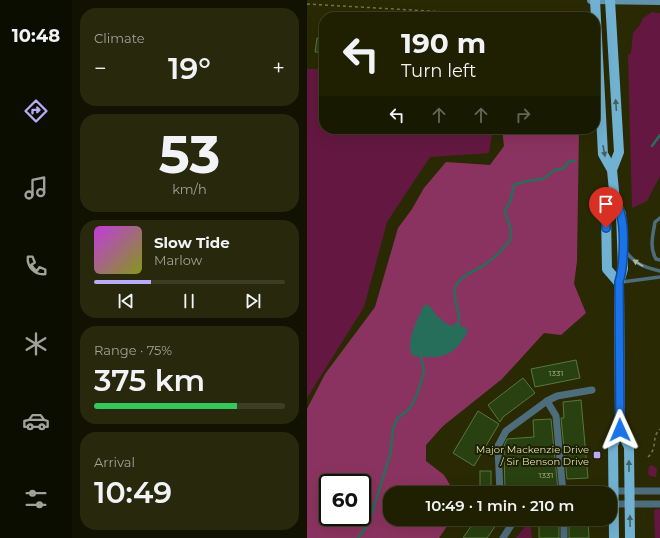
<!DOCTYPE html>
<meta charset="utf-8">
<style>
:root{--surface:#1f2002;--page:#27280c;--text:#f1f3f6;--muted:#a1a399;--line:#3c3e24;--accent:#b8abf7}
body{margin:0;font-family:Montserrat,sans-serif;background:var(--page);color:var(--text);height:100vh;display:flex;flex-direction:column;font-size:15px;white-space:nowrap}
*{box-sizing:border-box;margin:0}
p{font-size:13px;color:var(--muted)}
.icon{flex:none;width:22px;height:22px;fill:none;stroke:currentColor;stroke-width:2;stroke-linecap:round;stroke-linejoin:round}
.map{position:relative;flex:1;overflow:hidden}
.details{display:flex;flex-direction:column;gap:8px;padding:8px;background:#111201;width:235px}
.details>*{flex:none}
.hud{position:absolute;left:12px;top:12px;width:281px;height:122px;border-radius:16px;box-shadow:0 4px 16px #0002,0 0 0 1px var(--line);background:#1f2002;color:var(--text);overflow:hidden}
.speed{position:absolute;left:12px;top:474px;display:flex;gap:8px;font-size:20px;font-weight:700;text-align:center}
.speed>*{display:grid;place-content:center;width:52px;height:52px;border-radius:50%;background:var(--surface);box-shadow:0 4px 16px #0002,0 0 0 1px var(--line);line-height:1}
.speed .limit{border:2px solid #111;border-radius:6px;background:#fff;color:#111}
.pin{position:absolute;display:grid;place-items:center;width:34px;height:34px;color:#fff;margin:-41px -17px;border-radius:50% 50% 50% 0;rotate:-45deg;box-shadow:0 0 4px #0007}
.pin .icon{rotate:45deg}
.me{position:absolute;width:44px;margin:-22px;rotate:359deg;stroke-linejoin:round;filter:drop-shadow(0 0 3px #0008)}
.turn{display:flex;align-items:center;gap:14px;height:84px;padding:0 16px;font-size:18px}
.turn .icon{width:52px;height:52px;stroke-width:2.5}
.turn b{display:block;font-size:28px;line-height:34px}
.lanes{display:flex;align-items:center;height:38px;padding:0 16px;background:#0003;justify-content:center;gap:20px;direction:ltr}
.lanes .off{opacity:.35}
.big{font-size:30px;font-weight:600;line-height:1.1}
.details .widget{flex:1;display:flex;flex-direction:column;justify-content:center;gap:6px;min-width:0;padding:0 14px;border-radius:16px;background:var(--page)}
.details .dial{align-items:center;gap:0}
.dial b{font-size:52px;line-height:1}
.song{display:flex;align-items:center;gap:12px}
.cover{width:48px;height:48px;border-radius:6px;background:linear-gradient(135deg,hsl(290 70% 55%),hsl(70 70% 35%))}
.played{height:4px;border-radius:2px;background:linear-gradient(90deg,var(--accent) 30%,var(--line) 30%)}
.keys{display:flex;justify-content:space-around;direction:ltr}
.heat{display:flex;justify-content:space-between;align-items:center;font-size:22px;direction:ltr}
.charge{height:6px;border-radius:3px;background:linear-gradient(90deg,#34c759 75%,var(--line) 0)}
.trip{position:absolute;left:76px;top:486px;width:234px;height:40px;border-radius:16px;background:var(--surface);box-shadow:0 4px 16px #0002,0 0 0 1px var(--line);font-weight:600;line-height:40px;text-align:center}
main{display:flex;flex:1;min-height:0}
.tabs{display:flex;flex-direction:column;width:72px;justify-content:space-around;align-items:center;background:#0c0d01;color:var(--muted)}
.tabs .icon{width:28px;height:28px}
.tabs .active{color:var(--accent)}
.tabs b{font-size:18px;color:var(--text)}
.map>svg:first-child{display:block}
.green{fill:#641841}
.forest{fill:#8b3360;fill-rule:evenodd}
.water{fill:#276e5a}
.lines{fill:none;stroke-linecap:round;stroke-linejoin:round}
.stream{stroke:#276e5a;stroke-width:2.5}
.building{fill:#294010;stroke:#58783b}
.path{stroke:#72744f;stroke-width:1.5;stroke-dasharray:3 3;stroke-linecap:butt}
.lane{stroke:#4e6d7c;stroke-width:3.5}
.street{stroke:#4e6d7c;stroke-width:7}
.secondary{stroke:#6293ac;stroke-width:8}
.primary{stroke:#71b1d2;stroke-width:10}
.oneway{fill:#44615e}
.oneway2{fill:#aab7a5}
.route-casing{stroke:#114b97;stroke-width:10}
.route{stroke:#1a73e8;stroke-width:7}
.poi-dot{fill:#b8abf7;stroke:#1f2000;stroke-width:1.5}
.labels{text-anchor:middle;stroke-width:4;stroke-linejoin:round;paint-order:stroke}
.number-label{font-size:8px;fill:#afb790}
.poi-label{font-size:10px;fill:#dcdfbb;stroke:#1f2000;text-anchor:end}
</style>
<main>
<nav class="tabs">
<b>10:48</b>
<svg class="icon active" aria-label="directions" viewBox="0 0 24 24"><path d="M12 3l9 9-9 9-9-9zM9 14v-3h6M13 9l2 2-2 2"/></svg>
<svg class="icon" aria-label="music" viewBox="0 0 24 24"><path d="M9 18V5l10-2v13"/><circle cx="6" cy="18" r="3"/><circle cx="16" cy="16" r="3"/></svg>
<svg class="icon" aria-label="phone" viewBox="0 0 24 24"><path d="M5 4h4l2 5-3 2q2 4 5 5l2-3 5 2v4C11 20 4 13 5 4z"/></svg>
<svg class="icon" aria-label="climate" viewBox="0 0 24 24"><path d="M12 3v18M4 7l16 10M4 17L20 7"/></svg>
<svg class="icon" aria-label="car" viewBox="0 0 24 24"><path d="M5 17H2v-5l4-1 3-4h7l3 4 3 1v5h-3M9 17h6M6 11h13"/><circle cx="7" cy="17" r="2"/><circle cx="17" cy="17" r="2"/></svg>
<svg class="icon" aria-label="filters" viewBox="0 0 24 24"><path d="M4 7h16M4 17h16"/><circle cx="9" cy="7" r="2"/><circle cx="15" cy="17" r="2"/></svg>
</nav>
<section class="details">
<div class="widget"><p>Climate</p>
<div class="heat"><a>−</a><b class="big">19°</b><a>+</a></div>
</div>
<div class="widget dial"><b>53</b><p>km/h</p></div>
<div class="widget">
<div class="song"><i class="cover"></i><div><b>Slow Tide</b><p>Marlow</p></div></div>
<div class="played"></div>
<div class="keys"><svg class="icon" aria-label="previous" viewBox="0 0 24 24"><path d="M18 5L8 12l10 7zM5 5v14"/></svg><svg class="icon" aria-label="pause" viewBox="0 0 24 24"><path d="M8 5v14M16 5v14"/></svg><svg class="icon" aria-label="next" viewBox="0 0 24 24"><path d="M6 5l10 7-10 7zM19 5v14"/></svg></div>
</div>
<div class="widget"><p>Range · 75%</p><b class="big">375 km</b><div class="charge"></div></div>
<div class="widget"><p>Arrival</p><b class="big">10:49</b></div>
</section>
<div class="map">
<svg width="353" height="538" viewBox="0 0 353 538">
<rect width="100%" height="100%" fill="#292a03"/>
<g class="green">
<polygon points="345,12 353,13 353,176 340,201 325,208 321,55 324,53 326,33 333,25 336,18"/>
<polygon points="0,69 17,69 17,129 186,129 182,153 123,157 80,222 57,307 0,398"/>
<polygon points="345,465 350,469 349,477 343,476 341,473 342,467"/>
<polygon points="353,509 353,538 348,538 347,510"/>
<polygon points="223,520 225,538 209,538"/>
</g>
<path class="forest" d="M195,129H272L270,261L267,284L279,313L254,335L237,333L195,379L136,426L119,445V461L137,475L148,493H83V519H145L132,538H0V409L18,374L68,307L91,228L105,209L117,188L139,162L183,165L197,146ZM21,483H55V517H21Z"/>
<path class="water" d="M117,305H122C127,313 135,322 144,326L152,321L153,326L158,327L161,331C146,358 135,359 106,356C97,344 111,318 117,305Z"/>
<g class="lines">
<g class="stream">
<polyline points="345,146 353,135"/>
<path d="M152,321C153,310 145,298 148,288C153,275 167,272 177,265C185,260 191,254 197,247C199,245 203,242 203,240C207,229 199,220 198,210L203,202L207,185L220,181L236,179L248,170L257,168L262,161H268"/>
<polyline points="51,538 61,524 67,507 83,455 86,429 90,419 103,408 110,395 117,372 114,357"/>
</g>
</g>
<g class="building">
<polygon points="10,38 17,38 17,52 8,52"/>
<polygon points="269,360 273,378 228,387 224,369"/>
<polygon points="216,378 228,393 196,417 193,422 181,405"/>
<polygon points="274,400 281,478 260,479 254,418 257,418 256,402"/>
<polygon points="171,411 192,424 167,466 146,453"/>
<polygon points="244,419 251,490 198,493 197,446 200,439 227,437 226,420"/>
<rect x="173" y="471" width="11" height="22"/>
<polygon points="169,519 188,519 192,521 180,538 156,538"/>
<rect x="232" y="519" width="20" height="19"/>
<polygon points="262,519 281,519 282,538 262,538"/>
</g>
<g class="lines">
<g class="path">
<polyline points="0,4 226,17"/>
<path d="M341,457C351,448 344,437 353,429"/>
</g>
<g class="lane">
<path d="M353,218L348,222C346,235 342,247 349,259L353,260"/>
<path d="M318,250C327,264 337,267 353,271"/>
<polyline points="315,282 353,277"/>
</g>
<g class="street">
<polyline points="240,401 249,416 256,493"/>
<polyline points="193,493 191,446 199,431 240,401 250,396 285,390"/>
<polyline points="268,493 274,491 353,491"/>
<polyline points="303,504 353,504"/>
<polyline points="257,519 257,538"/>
<polyline points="196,538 208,519"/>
</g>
<polyline class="secondary" points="284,0 353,1"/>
<g class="primary">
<polyline points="288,0 296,154 305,170 308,201 314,214 316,269 312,283 313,430 322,447 323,538"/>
<polyline points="303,0 312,152 305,170"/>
<polyline points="308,201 299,215 300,269 312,283"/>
<polyline points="307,538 306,445 313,430"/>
</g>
</g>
<defs><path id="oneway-solid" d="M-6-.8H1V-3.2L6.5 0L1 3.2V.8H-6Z"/></defs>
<g class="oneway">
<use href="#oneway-solid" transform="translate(309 105) rotate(-94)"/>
<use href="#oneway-solid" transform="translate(297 151) rotate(80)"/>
<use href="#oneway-solid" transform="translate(322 466) rotate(-90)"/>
<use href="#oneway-solid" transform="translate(323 521) rotate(-91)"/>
</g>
<use class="oneway2" href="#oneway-solid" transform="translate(331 263) rotate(-147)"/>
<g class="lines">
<g class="route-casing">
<path id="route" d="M299,228V215L308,200C310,205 313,210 314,215C318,231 317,267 312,282L313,430"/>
</g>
<use href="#route" class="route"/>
</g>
<rect class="poi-dot" x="286" y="451" width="8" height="8" rx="2"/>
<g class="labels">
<g class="number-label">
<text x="249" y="376">1331</text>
<text x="239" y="478">1331</text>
</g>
<g class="poi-label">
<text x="282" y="453">Major Mackenzie Drive<tspan x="282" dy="12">/ Sir Benson Drive</tspan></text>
</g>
</g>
</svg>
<div class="speed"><div class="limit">60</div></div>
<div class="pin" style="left:299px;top:228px;background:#d93025"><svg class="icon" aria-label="arrive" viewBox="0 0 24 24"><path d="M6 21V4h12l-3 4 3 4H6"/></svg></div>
<svg class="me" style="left:313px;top:430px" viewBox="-20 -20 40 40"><path d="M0-17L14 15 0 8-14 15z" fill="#1a73e8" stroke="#fff" stroke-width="4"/></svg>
<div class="trip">10:49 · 1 min · 210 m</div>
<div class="hud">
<div class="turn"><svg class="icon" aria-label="left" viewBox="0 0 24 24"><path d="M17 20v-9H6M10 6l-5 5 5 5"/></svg><div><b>190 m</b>Turn left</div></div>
<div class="lanes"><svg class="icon" aria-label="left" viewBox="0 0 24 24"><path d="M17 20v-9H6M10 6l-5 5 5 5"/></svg><svg class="icon off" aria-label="ahead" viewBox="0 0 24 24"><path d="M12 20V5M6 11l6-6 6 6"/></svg><svg class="icon off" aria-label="ahead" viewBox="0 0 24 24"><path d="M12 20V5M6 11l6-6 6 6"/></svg><svg class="icon off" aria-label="right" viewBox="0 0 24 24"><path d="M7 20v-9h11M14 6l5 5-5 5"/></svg></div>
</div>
</div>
</main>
